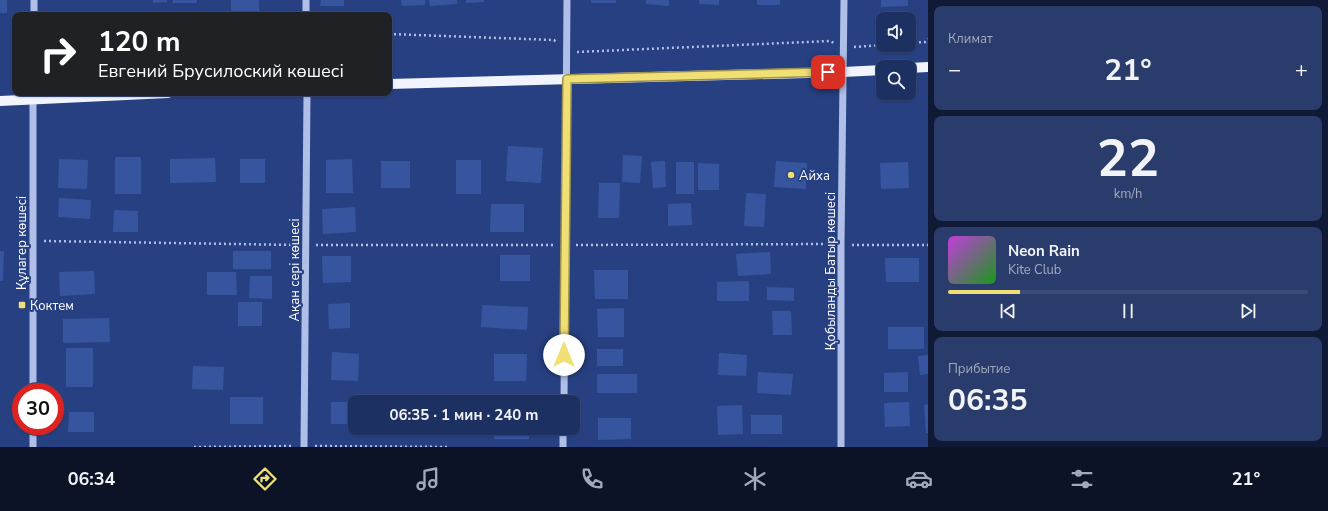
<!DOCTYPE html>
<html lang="ru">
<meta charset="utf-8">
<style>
:root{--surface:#1d3062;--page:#2a3c6b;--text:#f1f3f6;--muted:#a0a9be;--line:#3b4b77;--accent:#efdf75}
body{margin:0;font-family:"Nunito Sans",sans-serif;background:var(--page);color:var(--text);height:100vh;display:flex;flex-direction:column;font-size:15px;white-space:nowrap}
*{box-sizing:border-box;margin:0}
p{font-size:13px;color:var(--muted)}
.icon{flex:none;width:22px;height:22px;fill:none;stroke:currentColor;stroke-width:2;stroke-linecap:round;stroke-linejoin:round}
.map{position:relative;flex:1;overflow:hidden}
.panel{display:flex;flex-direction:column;gap:6px;padding:6px;background:#101a36;width:400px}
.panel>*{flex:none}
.banner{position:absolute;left:12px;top:12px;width:380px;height:84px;border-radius:8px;box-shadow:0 1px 3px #0004,0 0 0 1px var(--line);background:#202124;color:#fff;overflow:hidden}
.buttons{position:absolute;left:876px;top:12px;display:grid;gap:8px}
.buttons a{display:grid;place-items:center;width:40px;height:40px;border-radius:8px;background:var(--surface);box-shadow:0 1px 3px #0004,0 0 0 1px var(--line);font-size:20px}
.speed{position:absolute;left:12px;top:383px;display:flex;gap:8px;font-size:20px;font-weight:700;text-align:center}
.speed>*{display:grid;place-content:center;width:52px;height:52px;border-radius:50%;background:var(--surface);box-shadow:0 1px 3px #0004,0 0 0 1px var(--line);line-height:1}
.speed .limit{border:6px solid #d22;background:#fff;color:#111}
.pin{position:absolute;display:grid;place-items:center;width:34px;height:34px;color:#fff;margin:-17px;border-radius:8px;box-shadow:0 2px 6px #0006}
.me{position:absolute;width:44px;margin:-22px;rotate:0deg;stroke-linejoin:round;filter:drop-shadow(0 0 3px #0008)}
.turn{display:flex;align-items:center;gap:14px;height:84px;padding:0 20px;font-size:18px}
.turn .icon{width:52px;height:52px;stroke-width:2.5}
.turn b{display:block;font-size:28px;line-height:34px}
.big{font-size:30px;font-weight:700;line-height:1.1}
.panel .tile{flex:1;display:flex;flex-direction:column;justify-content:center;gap:6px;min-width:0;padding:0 14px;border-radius:8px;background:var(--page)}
.panel .dial{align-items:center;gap:0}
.dial b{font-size:52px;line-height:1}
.song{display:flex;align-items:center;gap:12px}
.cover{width:48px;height:48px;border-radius:6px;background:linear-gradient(135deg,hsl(290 70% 55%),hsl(120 70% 35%))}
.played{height:4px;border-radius:2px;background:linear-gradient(90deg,var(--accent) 20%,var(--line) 20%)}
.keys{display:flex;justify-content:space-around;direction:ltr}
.heat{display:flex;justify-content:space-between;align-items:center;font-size:22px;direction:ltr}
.trip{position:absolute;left:348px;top:395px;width:232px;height:40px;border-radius:8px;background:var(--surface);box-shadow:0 1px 3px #0004,0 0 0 1px var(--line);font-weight:700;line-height:40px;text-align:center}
.tab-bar{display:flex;height:64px;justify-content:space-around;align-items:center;background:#0c1327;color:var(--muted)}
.tab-bar .icon{width:28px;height:28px}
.tab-bar .on{color:var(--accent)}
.tab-bar b{font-size:18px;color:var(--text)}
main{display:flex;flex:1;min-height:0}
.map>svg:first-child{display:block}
.building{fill:#37559f}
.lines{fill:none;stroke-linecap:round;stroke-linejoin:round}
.path{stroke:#afbfe7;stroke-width:2.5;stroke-dasharray:2 3;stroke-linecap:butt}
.minor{stroke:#afbfe7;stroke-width:7}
.major{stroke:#f1f3fd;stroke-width:10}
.route-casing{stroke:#9b914c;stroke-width:10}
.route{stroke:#efdf75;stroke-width:7}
.poi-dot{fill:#efdf75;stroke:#274082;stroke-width:1.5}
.labels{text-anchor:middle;stroke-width:4;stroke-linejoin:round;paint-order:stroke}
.poi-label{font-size:13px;fill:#fff;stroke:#274082;text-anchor:start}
.street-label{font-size:13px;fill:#fff;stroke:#274082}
</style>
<main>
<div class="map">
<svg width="928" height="447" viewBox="0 0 928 447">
<rect width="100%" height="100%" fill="#274082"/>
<g class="building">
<rect x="0" y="0" width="7" height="13"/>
<polygon points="153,0 167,0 167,2 153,3"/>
<rect x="173" y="0" width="24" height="3"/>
<rect x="231" y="0" width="28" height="15"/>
<polygon points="321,0 344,0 344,6 320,6"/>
<polygon points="401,0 425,0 425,5 402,6"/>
<polygon points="429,0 457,0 457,4 430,6"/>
<polygon points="466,0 484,0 484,2 466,3"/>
<rect x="591" y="0" width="25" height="3"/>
<polygon points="646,0 669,0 669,6 646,4"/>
<polygon points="699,0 719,0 719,5 699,4"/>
<rect x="757" y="0" width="23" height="5"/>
<polygon points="881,0 908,0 908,6 881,7"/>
<polygon points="508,146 543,148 541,183 506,181"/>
<polygon points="623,155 642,156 640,183 622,182"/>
<rect x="115" y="157" width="26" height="37"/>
<polygon points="215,158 216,182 170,183 170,159"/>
<polygon points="59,159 88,160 87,189 58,188"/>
<rect x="240" y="159" width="25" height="24"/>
<polygon points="352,159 353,193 326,193 326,160"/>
<rect x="456" y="160" width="25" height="34"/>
<rect x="381" y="161" width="29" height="27"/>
<polygon points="665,161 666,187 653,188 651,162"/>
<polygon points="776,161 807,163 806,189 774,187"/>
<rect x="676" y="162" width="18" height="32"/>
<polygon points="908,162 909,188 881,189 880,163"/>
<polygon points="698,163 719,164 719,190 698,190"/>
<polygon points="599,183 620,183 619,218 598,218"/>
<polygon points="746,193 766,194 764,227 744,226"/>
<polygon points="59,198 91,200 90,219 58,217"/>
<polygon points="691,203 692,225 668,226 668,204"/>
<polygon points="491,204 524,204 524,232 490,232"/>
<polygon points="355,207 356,232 323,234 322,209"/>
<polygon points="114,210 138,211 138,232 113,232"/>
<polygon points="0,251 4,251 3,281 0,281"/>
<rect x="233" y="251" width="38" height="18"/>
<polygon points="770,252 771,274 738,276 736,254"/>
<rect x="500" y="255" width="30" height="26"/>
<polygon points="322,256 351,256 351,282 323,283"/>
<polygon points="885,258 919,258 919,282 886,282"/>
<polygon points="594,270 628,270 628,299 595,299"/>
<polygon points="94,271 95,294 60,296 59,272"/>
<polygon points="207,272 236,272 237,295 207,295"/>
<polygon points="250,276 272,276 272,299 249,298"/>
<polygon points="749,281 749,301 717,301 717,282"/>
<polygon points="767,287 794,288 794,301 767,300"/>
<rect x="238" y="302" width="24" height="24"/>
<polygon points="350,303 350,328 329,329 328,304"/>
<polygon points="482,305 528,307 527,330 481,327"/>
<polygon points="624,308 624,337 598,337 597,309"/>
<polygon points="772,311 791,311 792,335 773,335"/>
<polygon points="109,318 110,342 63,343 63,319"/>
<rect x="888" y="327" width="36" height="22"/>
<rect x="66" y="348" width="27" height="39"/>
<rect x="597" y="349" width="26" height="17"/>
<polygon points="332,352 359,354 358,381 331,380"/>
<polygon points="719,353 747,355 746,376 718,375"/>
<polygon points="494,354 527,354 526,381 494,381"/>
<polygon points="928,355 928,374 920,375 918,356"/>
<polygon points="193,366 224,367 223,390 192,389"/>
<polygon points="758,372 793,374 791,395 757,393"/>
<polygon points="908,372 908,392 884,392 884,373"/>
<rect x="597" y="374" width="40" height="19"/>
<rect x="230" y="397" width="33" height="27"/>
<rect x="331" y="402" width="24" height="22"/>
<polygon points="909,402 910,426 885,427 884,403"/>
<polygon points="928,404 928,433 926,433 924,405"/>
<polygon points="742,405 743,434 718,435 717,406"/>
<polygon points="69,412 94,412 94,432 68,432"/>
<rect x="751" y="415" width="31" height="19"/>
<polygon points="598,418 631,418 631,439 598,440"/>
<rect x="392" y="428" width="27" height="3"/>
<rect x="494" y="428" width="35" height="11"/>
</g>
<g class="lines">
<g class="path">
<polyline points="389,34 554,40 556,42"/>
<polyline points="909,43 925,42 928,39"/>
<polyline points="854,47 883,45"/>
<polyline points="577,52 830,41 834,43"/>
<polyline points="44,241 297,245"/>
<polyline points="316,245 555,245"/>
<polyline points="576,245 831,244"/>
<polyline points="852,245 928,245"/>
<polyline points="315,446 450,447"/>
<polyline points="194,447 294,446"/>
</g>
<g class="minor">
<polyline points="306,0 306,15"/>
<polyline points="34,15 34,0"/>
<polyline points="33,93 33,392"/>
<polyline points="564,402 567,0"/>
<polyline points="33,447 33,426"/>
<polyline points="304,447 307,93"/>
<polyline points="563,447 563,428"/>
<polyline points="841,447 841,244 844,0"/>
</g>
<g class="major">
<polyline points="909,68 928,67"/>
<polyline points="389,84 843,72 883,70"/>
<polyline points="0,101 168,93"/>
</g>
</g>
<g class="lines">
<g class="route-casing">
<polyline id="route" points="564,355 567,79 828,72"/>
</g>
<use href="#route" class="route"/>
</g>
<g class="poi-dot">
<circle cx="791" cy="175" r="4"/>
<rect x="18" y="301" width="8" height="8" rx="2"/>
</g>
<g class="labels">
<g class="poi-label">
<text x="799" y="180">Айха</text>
<text x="30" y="310">Коктем</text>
</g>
<g class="street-label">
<text transform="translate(21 243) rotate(-90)" y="5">Құлагер көшесі</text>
<text transform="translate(294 270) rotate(-90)" y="5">Ақан сері көшесі</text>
<text transform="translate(830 271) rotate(-90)" y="5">Қобыланды Батыр көшесі</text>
</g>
</g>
</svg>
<div class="buttons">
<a><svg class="icon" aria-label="sound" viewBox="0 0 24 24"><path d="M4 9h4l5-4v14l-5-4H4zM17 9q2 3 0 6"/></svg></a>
<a><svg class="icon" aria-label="search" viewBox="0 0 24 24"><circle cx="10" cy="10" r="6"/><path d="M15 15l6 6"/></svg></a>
</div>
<div class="speed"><div class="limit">30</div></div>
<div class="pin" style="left:828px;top:72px;background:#d93025"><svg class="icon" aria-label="arrive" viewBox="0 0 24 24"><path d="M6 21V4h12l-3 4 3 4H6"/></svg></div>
<svg class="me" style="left:564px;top:355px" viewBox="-20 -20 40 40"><circle r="19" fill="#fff"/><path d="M0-13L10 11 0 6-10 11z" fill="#efdf75"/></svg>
<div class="trip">06:35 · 1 мин · 240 m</div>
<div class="banner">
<div class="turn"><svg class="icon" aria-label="right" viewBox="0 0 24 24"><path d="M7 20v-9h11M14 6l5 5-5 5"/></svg><div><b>120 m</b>Евгений Брусилоский көшесі</div></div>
</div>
</div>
<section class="panel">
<div class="tile"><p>Климат</p>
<div class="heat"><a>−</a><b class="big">21°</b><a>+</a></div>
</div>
<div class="tile dial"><b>22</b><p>km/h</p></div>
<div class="tile">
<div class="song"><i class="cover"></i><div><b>Neon Rain</b><p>Kite Club</p></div></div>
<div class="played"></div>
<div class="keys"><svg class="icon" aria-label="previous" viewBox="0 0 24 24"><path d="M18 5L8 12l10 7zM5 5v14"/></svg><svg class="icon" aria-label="pause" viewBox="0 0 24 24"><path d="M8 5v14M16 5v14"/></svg><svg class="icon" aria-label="next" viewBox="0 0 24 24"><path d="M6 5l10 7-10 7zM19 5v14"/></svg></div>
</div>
<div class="tile"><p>Прибытие</p><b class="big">06:35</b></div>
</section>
</main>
<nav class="tab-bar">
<b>06:34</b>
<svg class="icon on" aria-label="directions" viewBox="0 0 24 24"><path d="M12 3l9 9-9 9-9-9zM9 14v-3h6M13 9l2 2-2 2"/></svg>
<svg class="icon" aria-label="music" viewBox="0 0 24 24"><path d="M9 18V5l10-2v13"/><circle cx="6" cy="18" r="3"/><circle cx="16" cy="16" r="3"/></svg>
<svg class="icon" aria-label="phone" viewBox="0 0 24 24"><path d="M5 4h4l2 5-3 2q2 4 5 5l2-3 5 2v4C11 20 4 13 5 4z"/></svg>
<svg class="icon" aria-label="climate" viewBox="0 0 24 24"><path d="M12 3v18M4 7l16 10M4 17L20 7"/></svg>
<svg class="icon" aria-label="car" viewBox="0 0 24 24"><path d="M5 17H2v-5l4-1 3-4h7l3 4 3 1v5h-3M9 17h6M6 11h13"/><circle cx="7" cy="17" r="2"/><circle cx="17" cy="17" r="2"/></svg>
<svg class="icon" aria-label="filters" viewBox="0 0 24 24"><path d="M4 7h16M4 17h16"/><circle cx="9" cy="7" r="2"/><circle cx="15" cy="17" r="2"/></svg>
<b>21°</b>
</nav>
